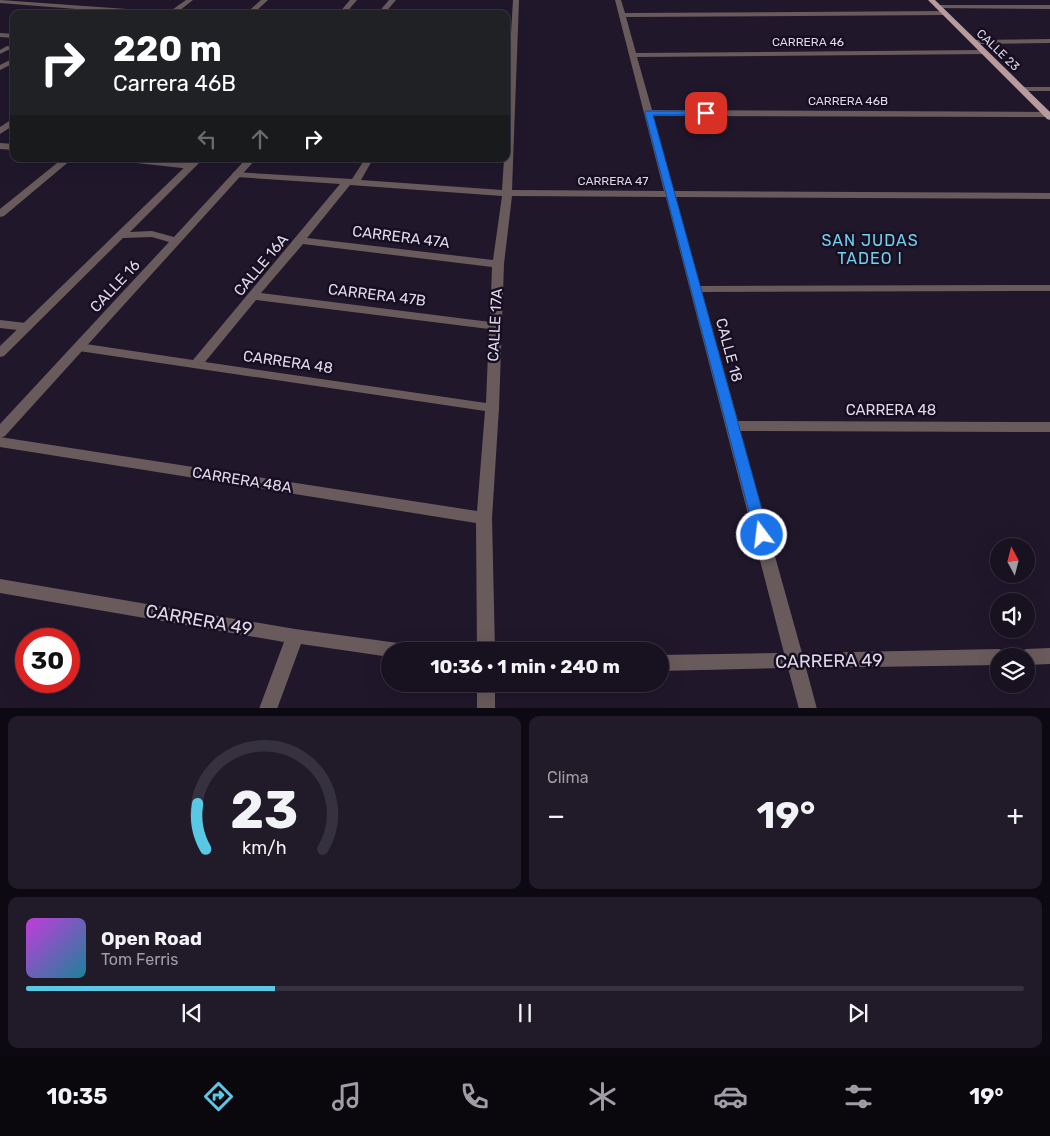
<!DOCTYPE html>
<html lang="es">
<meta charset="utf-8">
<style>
:root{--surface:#181120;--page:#211a29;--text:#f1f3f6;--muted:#9f9da5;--line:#36313e;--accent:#59c8e4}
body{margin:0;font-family:Rubik,sans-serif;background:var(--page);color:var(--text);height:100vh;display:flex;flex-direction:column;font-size:19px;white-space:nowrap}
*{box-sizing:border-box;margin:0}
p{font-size:16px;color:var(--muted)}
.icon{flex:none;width:28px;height:28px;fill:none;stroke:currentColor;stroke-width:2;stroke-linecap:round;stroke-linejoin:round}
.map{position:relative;height:708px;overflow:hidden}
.details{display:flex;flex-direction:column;gap:8px;padding:8px;background:#0d0912;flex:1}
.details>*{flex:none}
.guide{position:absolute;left:10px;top:10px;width:500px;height:152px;border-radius:10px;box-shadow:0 5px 20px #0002,0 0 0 1px var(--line);background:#202124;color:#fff;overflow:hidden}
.needle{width:32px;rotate:353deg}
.fabs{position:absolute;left:990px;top:538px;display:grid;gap:10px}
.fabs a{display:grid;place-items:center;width:45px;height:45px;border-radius:50%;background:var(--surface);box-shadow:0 5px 20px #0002,0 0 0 1px var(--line);font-size:25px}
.speed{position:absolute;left:15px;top:628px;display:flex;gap:10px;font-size:25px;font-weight:700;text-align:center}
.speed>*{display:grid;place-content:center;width:65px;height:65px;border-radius:50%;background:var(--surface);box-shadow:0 5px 20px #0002,0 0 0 1px var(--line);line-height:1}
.speed .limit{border:8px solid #d22;background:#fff;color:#111}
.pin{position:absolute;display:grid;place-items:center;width:42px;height:42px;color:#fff;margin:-21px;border-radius:10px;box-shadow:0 2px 8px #0006}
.me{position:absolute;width:55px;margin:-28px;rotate:345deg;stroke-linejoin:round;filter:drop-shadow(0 0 4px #0008)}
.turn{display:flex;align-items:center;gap:18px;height:105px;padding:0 20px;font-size:22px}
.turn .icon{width:65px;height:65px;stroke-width:2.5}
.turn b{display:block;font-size:35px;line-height:42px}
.lanes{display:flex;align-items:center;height:48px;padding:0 20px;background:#0003;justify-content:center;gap:25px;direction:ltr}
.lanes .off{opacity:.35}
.big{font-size:38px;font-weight:700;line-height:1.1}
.details .card{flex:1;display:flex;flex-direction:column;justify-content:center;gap:8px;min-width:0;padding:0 18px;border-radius:10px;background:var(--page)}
.details .dial{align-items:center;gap:0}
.dial svg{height:130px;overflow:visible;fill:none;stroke:var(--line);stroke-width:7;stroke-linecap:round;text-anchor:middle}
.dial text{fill:var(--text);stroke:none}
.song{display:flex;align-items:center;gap:15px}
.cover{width:60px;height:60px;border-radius:8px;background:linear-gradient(135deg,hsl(290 70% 55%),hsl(190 70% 35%))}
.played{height:5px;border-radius:2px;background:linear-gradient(90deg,var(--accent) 25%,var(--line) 25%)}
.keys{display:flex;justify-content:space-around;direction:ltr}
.heat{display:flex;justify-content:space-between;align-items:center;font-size:28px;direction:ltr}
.details .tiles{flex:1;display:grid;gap:8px;grid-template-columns:1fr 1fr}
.card:last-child{grid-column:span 2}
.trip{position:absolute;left:381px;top:642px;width:288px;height:50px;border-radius:25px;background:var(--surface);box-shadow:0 5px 20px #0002,0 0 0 1px var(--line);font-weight:700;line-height:50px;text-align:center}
.tabs{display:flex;height:80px;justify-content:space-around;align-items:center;background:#0a070d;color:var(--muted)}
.tabs .icon{width:35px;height:35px}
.tabs .current{color:var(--accent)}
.tabs b{font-size:22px;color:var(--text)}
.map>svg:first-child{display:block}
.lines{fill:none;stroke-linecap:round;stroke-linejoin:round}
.service{fill:#695b5c;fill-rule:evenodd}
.minor{fill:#695b5c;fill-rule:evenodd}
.tertiary{fill:#695b5c;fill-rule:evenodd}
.primary{fill:#b89b9d;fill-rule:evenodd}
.route{fill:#1a73e8;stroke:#114b97}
.labels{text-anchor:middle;stroke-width:5;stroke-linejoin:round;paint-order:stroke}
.far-street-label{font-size:12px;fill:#dfdae8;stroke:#170e22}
.street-label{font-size:15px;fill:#dfdae8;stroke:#170e22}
.neighbourhood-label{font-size:16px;letter-spacing:1px;fill:#6fd3ed;stroke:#170e22}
.near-street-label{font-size:18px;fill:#dfdae8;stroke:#170e22}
</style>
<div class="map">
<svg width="1050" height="709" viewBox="0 0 1050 709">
<rect width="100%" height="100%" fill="#20172b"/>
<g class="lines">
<g class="service">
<polygon points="7,46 14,47 14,51 8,50 0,54 0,50"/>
<polygon points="14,58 14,63 0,70 0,65"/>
</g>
<g class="minor">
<polygon points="0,0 169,12 186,0 193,0 175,14 140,14 0,3"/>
<polygon points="261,0 268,0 253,14 245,14"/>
<path d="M513,0H519L512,190L664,191L615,0H621L625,13L945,11L948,13L945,15L626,17L636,53L984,50L988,52L984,54L637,57L652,110L1050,112V116L1047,117L653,116L674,191L1050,193V199L676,197L700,286L1050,285V291L702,292L738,421L1050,422V432L740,431L802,653L999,649L1005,652L1007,656H999V665L806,668L817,709H799L788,668L660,671V655L784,653L666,197L512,196L504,264L499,408L492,518L495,651H477L476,523L0,447V437L477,511L485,411L79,351L73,347L79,343L193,360L340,184L237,177L232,174L234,172L352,179L365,159H373L361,180L502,190L504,159H506V117ZM350,185L502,196L493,260L307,238ZM303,244L492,267L490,322L261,293ZM256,300L489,329L486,403L205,362Z"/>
<polygon points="938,5 1050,5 1050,9 936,8 935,7"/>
<polygon points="0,33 14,34 14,38 0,37"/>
<polygon points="1050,39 1050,43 974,44 970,42 974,40"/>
<polygon points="1019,87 1050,87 1050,91 1022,91 1018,89"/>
<polygon points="14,118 14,125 0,134 0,127"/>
<polygon points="0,143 14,144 14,150 0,149"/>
<polygon points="62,159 72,159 4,216 0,217 0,209"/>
<polygon points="122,159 150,159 191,163 196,166 191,169 127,162"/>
<polygon points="0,320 26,323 32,327 26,331 0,328"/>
<polygon points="0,579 295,629 398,643 404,646 407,651 390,651 390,657 301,644 277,709 259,709 284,642 0,593"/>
<polygon points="1050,648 1050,664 1026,665 1026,656 1018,656 1020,652 1026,649"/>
<rect x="477" y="684" width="18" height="25"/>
</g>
<g class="tertiary">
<polygon points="350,0 357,0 345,14 338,14"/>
<polygon points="389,0 396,0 384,14 377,14"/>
<polygon points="193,159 203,159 130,232 152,231 174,237 246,159 256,159 5,436 0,438 0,424 169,242 152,237 123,238 4,356 0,357 0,346"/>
</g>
<polygon class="primary" points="928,0 935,0 1050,112 1050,120 1047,119"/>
</g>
<polygon class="route" points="646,111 706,111 710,113 706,115 653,115 769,535 767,539 762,540 757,539 755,535 645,113"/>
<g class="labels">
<g class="far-street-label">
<text x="808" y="46">CARRERA 46</text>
<text transform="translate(998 50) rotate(44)" y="4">CALLE 23</text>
<text x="848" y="105">CARRERA 46B</text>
<text x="613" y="185">CARRERA 47</text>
</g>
<g class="street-label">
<text transform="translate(401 237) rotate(7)" y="5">CARRERA 47A</text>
<text transform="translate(261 265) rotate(-50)" y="5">CALLE 16A</text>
<text transform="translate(115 286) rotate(-47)" y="5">CALLE 16</text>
<text transform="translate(377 295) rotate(7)" y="5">CARRERA 47B</text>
<text transform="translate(495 325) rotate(-87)" y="5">CALLE 17A</text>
<text transform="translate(729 350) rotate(75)" y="5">CALLE 18</text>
<text transform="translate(288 362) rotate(8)" y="5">CARRERA 48</text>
<text x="891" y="415">CARRERA 48</text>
<text transform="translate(242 480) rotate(9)" y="5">CARRERA 48A</text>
</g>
<g class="neighbourhood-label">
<text x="870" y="246">SAN JUDAS<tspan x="870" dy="18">TADEO I</tspan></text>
</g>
<g class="near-street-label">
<text transform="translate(199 620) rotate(10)" y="6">CARRERA 49</text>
<text transform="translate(829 661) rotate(-1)" y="6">CARRERA 49</text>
</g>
</g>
</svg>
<div class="fabs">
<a><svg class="needle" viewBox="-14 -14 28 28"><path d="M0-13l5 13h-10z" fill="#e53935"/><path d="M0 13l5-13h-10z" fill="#9f9da5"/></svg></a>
<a><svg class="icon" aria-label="sound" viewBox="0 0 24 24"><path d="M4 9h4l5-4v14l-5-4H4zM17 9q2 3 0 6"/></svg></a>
<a><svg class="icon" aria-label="layers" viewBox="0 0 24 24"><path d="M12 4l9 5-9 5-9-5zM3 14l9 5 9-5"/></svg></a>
</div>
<div class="speed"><div class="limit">30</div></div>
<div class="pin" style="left:706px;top:113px;background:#d93025"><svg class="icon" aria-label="arrive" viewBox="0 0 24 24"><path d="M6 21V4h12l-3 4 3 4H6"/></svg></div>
<svg class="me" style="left:762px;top:535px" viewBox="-20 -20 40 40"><circle r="17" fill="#1a73e8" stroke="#fff" stroke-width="3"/><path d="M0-11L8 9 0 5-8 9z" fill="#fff"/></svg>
<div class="trip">10:36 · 1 min · 240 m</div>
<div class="guide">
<div class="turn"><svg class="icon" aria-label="right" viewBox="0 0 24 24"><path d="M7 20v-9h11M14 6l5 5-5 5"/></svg><div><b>220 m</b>Carrera 46B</div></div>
<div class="lanes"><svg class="icon off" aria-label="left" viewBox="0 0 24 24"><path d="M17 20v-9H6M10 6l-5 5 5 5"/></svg><svg class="icon off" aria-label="ahead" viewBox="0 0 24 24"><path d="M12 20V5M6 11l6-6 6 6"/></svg><svg class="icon" aria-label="right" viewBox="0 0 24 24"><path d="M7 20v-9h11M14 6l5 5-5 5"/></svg></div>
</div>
</div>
<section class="details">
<div class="tiles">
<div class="card dial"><svg viewBox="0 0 100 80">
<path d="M14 69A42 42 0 1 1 86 69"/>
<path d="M14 69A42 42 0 0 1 9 41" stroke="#59c8e4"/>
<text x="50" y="56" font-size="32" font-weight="700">23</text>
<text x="50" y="72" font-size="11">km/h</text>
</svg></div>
<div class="card"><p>Clima</p>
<div class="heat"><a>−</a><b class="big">19°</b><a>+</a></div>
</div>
<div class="card">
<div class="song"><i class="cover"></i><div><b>Open Road</b><p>Tom Ferris</p></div></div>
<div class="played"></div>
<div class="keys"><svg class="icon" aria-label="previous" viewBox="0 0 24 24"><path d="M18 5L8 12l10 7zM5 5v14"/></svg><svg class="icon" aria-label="pause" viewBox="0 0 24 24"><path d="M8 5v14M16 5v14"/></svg><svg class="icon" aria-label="next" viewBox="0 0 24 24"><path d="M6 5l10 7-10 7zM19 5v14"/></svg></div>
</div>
</div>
</section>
<nav class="tabs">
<b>10:35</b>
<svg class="icon current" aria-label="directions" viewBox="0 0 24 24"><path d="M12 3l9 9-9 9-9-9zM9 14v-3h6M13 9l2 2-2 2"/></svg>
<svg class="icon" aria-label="music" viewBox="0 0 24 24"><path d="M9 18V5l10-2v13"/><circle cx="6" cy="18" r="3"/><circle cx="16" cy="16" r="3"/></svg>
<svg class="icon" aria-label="phone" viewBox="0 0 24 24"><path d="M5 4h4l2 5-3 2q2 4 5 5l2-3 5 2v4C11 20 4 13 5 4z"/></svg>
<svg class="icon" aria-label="climate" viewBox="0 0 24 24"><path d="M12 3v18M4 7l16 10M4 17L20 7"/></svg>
<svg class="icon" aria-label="car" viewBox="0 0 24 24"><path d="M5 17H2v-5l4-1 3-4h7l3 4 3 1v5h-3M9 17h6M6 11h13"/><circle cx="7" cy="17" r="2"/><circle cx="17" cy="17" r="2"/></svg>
<svg class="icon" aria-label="filters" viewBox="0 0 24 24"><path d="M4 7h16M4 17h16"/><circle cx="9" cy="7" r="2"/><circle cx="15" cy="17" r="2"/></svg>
<b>19°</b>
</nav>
